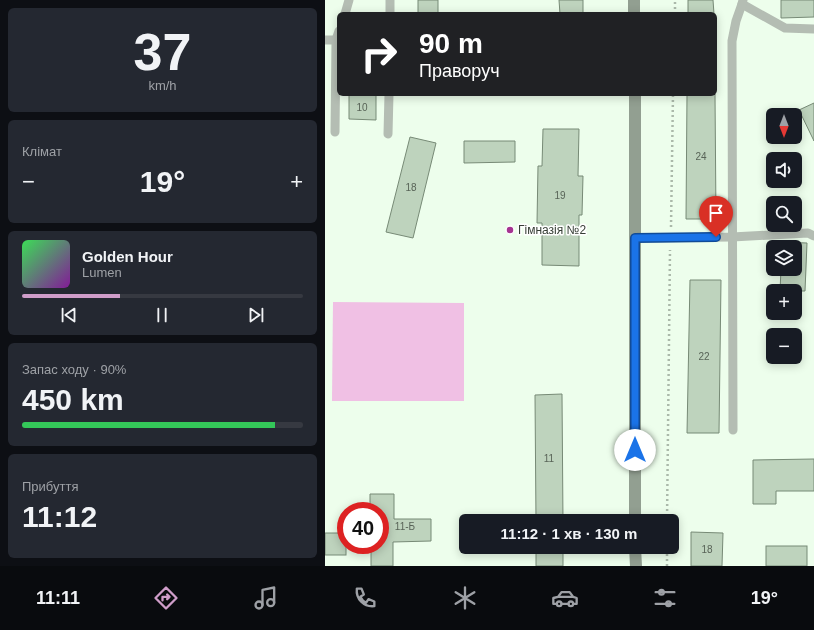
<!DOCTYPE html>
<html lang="uk">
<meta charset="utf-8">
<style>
:root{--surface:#171b24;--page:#242831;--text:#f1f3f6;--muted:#9ea1a6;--line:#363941;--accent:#cf9dc9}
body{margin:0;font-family:Helvetica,sans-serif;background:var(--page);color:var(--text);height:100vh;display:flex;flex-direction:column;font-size:15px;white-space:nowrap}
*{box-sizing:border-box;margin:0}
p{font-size:13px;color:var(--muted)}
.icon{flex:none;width:22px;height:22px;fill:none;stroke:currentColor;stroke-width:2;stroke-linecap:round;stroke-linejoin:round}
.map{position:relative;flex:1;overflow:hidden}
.sheet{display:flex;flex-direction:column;gap:8px;padding:8px;background:#0d0f14;width:325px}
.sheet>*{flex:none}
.hud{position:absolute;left:12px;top:12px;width:380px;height:84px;border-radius:6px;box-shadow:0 2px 10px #0003;background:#202124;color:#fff;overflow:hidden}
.needle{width:26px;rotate:180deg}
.fabs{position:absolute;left:441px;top:108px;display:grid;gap:8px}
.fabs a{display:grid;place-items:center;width:36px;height:36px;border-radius:6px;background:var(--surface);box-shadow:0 2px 10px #0003;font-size:20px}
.speed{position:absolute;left:12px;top:502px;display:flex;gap:8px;font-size:20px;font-weight:700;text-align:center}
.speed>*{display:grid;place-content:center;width:52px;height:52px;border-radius:50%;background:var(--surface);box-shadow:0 2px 10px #0003;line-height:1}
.speed .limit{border:6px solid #d22;background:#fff;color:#111}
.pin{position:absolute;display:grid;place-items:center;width:34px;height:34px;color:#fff;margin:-41px -17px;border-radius:50% 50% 50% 0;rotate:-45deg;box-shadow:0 0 4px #0007}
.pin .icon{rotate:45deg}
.me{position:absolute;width:44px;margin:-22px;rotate:0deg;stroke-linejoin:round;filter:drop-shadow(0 0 3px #0008)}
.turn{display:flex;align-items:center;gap:14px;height:84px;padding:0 16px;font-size:18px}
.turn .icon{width:52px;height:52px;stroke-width:2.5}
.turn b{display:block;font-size:28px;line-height:34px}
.big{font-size:30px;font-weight:700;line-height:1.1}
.sheet .tile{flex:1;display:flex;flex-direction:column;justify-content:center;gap:6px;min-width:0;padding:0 14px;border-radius:6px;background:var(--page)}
.sheet .dial{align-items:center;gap:0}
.dial b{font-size:52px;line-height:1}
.song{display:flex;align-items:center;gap:12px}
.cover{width:48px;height:48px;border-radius:6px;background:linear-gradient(135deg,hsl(130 70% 55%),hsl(290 70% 35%))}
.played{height:4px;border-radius:2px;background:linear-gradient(90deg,var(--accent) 35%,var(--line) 35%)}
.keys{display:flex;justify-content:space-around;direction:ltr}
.heat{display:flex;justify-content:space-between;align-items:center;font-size:22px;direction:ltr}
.charge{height:6px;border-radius:3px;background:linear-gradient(90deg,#34c759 90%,var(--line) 0)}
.trip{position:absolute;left:134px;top:514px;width:220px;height:40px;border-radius:6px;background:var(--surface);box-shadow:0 2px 10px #0003;font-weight:700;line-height:40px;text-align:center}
.tab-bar{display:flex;height:64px;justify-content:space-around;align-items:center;background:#090b0e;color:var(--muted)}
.tab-bar .icon{width:28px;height:28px}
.tab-bar .current{color:var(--accent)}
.tab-bar b{font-size:18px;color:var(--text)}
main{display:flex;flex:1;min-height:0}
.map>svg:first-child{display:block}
.green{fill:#f0c0e4}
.building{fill:#bed3bd;stroke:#778a76}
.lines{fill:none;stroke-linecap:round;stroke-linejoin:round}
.path{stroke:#abb9aa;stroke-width:2.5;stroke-dasharray:2 3;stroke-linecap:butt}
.lane{stroke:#b4bdb3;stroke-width:9}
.secondary{stroke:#929f91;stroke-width:12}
.route-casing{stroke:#114b97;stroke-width:10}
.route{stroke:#1a73e8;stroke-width:7}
.poi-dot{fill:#a53491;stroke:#fff;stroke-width:1.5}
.labels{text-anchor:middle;stroke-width:3;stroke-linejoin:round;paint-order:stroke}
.number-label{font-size:10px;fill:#586357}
.poi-label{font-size:12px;fill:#363e35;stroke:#fff;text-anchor:start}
</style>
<main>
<section class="sheet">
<div class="tile dial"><b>37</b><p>km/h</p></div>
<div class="tile"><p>Клімат</p>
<div class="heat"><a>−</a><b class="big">19°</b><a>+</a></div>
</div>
<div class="tile">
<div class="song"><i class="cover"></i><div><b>Golden Hour</b><p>Lumen</p></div></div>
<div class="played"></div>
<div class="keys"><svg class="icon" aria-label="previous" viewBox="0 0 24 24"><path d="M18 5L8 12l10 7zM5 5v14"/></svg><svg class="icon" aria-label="pause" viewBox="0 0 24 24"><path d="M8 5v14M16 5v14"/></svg><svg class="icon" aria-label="next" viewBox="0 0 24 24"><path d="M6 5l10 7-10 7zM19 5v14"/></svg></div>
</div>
<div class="tile"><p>Запас ходу · 90%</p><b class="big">450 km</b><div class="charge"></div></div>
<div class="tile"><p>Прибуття</p><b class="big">11:12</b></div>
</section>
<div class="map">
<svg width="489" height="566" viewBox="0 0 489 566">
<rect width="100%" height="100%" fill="#edfeec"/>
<polygon class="green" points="8,302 139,303 139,401 7,401"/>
<g class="building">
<rect x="93" y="0" width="20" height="14"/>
<polygon points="234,0 258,0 258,14 235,14"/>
<polygon points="363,0 388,0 389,14 363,14"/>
<polygon points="456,0 489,0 489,17 456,18"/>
<polygon points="24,94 51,94 51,120 24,119"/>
<polygon points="362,94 390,94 391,219 361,219"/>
<polygon points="489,103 489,141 474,110"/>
<polygon points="218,129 254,129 253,176 258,176 257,215 254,215 254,266 217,265 217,223 212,223 213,166 217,166"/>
<polygon points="85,137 111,143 88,238 61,232"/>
<polygon points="139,141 190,141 190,162 139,163"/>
<polygon points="457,242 482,243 480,291 455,291 456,269 470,269 470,247 457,247"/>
<polygon points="365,280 396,280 394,433 362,433"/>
<polygon points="237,394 238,521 211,521 210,395"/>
<polygon points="489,459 489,491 451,491 451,504 428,504 428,460"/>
<polygon points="45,494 69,494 69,519 106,519 106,541 68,542 68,566 46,566 46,545 55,545 55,511 45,511"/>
<polygon points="366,532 398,533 397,566 366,566"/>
<rect x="0" y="533" width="21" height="22"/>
<rect x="441" y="546" width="41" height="20"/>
<rect x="211" y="547" width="27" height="19"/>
</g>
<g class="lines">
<g class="path">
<polyline points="350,14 350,0"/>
<polyline points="346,227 348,94"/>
<polyline points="342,521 345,250"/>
<polyline points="342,566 342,547"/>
</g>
<g class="lane">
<polyline points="418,0 417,4 460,28 489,29"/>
<polyline points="20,14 24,0"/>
<polyline points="65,14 65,0"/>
<polyline points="0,40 11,40"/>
<polyline points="10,132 11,40 14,31"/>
<polyline points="63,134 64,94"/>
<polyline points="310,238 407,237 483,233 489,236"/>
<polyline points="408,430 407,41 411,21 417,4"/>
</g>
<g class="secondary">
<polyline points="309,0 309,14"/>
<polyline points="310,94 310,521"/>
<polyline points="310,547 311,566"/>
</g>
</g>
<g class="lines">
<g class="route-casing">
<polyline id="route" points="310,450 310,238 391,237"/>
</g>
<use href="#route" class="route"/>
</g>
<circle class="poi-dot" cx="185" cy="230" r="4"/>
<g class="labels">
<g class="number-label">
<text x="37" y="111">10</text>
<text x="376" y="160">24</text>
<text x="86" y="191">18</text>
<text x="235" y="199">19</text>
<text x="379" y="360">22</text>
<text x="224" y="462">11</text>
<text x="80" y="530">11-Б</text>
<text x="382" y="553">18</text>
</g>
<g class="poi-label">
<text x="193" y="234">Гімназія №2</text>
</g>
</g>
</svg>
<div class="fabs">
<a><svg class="needle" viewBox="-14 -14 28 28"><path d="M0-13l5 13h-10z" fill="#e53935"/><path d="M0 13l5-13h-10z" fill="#9ea1a6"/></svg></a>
<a><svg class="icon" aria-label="sound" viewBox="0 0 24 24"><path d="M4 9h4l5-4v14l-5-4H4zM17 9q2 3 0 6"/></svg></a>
<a><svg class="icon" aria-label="search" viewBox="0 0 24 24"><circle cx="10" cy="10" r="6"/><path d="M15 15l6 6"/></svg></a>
<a><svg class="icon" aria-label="layers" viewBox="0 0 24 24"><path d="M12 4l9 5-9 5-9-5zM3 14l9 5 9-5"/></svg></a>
<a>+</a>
<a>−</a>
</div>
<div class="speed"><div class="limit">40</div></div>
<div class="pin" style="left:391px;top:237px;background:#d93025"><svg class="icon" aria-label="arrive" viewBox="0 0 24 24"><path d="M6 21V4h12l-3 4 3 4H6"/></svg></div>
<svg class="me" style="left:310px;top:450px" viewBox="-20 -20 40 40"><circle r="19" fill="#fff"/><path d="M0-13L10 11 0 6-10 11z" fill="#1a73e8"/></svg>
<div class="trip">11:12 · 1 хв · 130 m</div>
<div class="hud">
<div class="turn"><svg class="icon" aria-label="right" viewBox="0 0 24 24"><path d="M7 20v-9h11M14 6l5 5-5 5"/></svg><div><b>90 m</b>Праворуч</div></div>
</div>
</div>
</main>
<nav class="tab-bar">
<b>11:11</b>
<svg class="icon current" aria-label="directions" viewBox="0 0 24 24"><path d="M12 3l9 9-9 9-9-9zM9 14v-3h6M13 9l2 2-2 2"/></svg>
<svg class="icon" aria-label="music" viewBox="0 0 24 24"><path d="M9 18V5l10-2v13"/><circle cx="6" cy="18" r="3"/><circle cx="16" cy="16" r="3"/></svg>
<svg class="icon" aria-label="phone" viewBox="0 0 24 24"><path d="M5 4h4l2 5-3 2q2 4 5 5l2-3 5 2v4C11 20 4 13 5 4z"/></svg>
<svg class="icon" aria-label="climate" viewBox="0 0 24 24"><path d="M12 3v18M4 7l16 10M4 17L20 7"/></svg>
<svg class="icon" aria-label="car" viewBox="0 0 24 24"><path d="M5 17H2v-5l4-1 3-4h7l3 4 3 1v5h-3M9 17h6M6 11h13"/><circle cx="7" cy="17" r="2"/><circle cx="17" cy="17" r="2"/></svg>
<svg class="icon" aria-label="filters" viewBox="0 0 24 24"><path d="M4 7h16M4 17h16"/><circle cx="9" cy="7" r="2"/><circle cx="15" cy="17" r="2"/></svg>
<b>19°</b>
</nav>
